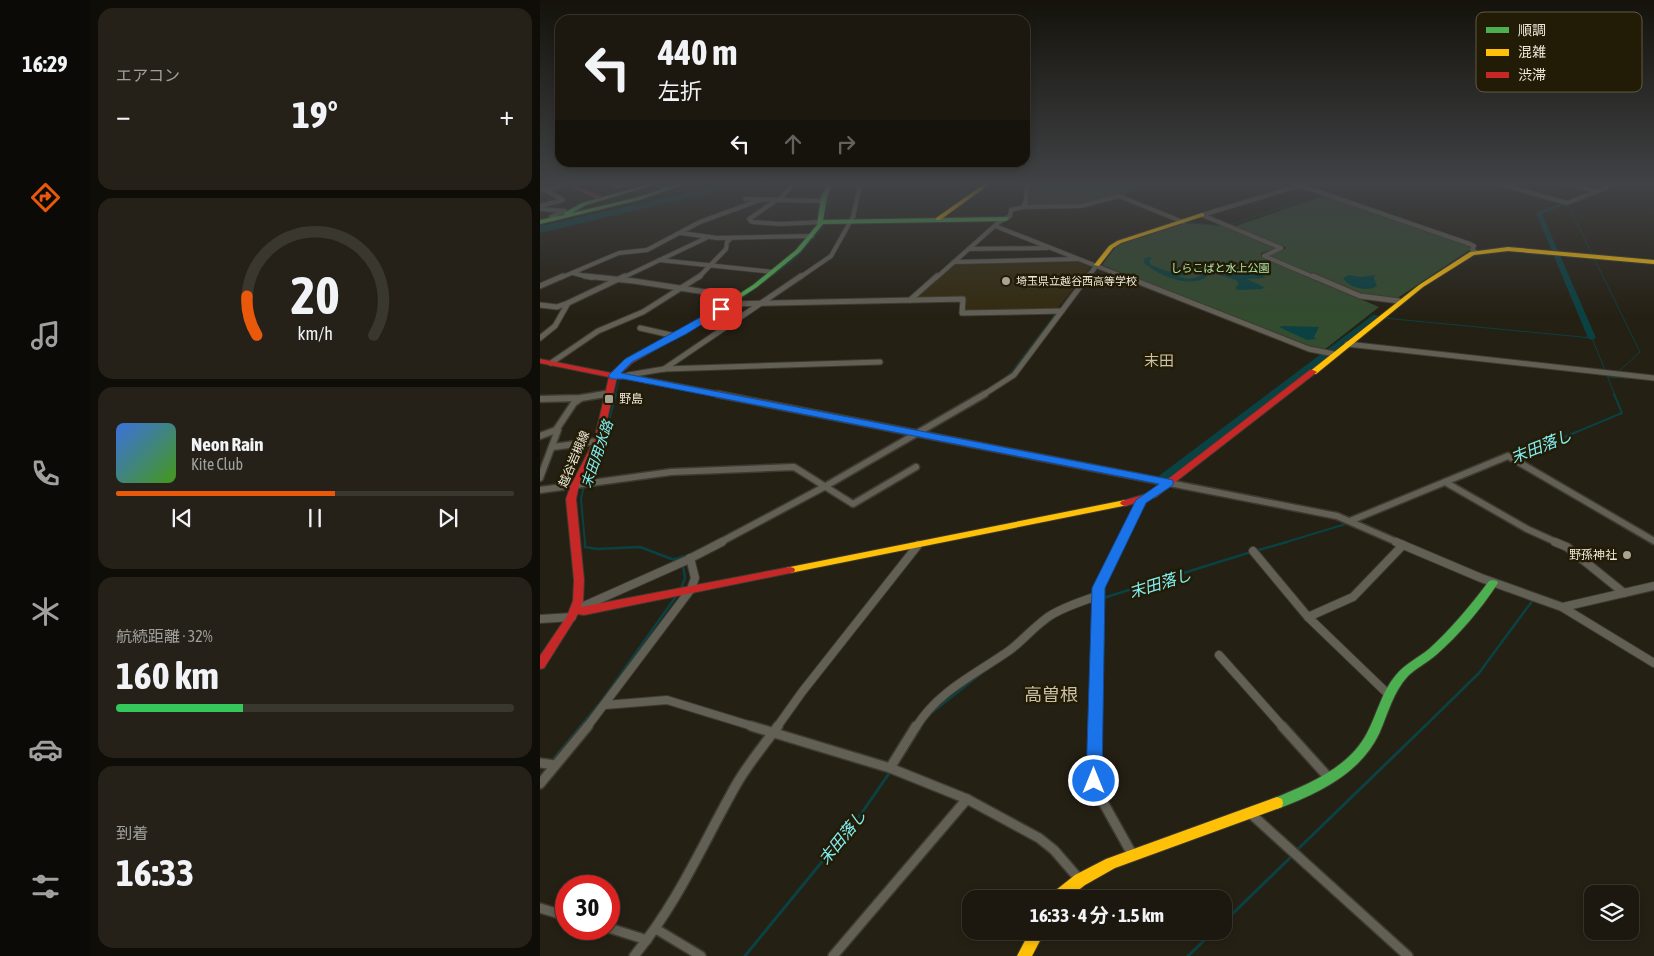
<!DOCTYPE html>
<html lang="ja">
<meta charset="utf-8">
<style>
:root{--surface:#1c180f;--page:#252118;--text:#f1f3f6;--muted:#a0a09e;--line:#3a372f;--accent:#ea580c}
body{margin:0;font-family:"Asap Condensed","Noto Sans JP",sans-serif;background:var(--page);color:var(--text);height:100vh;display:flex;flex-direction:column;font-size:19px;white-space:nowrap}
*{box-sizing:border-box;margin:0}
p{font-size:16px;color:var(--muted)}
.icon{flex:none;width:28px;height:28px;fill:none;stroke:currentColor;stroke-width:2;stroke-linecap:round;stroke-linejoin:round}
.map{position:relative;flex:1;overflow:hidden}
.sheet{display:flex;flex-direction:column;gap:8px;padding:8px;background:#0f0d08;width:450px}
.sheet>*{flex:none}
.banner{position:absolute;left:15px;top:15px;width:475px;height:152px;border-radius:15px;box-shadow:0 2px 8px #0003,0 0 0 1px var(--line);background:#1c180f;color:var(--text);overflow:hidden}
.buttons{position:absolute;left:1044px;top:885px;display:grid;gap:10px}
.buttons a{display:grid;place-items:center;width:55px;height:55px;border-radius:10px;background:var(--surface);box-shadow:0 2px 8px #0003,0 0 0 1px var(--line);font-size:25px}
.speed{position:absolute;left:15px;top:875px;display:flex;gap:10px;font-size:25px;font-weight:700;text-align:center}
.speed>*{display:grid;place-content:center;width:65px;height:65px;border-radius:50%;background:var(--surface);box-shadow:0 2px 8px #0003,0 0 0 1px var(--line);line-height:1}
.speed .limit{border:8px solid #d22;background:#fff;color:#111}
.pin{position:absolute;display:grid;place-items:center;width:42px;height:42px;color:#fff;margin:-21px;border-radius:10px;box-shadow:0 2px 8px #0006}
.me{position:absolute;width:55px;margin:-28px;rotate:0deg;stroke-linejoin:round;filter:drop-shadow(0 0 4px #0008)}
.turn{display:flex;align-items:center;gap:18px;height:105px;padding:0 20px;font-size:22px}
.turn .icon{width:65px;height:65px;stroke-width:2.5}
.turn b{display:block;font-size:35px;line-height:42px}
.lanes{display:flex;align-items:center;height:48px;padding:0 20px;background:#0003;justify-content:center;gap:25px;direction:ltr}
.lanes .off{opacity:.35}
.big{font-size:38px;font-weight:700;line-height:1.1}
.sheet .card{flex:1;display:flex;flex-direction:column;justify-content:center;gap:8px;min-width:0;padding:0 18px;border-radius:15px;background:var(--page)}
.sheet .dial{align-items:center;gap:0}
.dial svg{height:130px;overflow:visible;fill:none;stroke:var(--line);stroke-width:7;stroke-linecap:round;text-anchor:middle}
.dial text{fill:var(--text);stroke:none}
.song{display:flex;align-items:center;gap:15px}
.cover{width:60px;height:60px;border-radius:8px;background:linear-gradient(135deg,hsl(220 70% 55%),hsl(100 70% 35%))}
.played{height:5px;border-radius:2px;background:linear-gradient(90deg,var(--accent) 55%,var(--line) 55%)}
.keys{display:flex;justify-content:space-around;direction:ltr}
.heat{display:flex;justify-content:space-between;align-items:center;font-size:28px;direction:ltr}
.charge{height:8px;border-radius:4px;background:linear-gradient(90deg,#34c759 32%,var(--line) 0)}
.trip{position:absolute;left:422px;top:890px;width:270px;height:50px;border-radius:15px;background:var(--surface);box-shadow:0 2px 8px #0003,0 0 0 1px var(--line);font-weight:700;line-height:50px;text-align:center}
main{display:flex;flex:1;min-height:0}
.tab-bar{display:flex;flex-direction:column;width:90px;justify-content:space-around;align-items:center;background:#0b0a06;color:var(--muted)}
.tab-bar .icon{width:35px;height:35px}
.tab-bar .active{color:var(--accent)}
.tab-bar b{font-size:22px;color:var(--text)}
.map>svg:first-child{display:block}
.built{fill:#332a0f}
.green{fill:#334b2f}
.water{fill:#0a4142}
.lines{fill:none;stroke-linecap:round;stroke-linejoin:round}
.stream-far3{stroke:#0a4142;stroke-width:1}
.stream-far2{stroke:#0a4142;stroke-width:2}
.stream-far1{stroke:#0a4142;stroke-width:2.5}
.stream{stroke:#0a4142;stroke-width:3}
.river{fill:#0a4142;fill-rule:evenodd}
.street-far4-casing{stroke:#3f3a31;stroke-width:5.5}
.street-far3-casing{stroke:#3f3a31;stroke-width:7}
.street-far2-casing{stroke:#3f3a31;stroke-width:9}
.street-far1-casing{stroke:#3f3a31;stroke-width:10}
.street-casing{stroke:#3f3a31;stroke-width:12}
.fast-casing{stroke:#3f3a31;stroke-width:2}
.slow-casing{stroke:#3f3a31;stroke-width:2}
.jam-casing{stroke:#3f3a31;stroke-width:2}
.street-far4{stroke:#625f55;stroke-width:4}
.street-far3{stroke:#625f55;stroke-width:5}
.street-far2{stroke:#625f55;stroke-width:6}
.street-far1{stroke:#625f55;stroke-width:8}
.street{stroke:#625f55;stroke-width:9}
.fast{fill:#4caf50;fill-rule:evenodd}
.slow{fill:#ffc107;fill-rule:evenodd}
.jam{fill:#c62828;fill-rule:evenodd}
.route{fill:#1a73e8;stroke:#114b97}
.poi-dot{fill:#a8a395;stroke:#221b05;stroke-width:2}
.labels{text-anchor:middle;stroke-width:5;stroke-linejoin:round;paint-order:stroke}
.far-park-label{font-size:11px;fill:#b0e9ac;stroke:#221b05}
.far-poi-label{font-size:11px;fill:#eee9db;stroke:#221b05;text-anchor:start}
.poi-label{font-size:12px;fill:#eee9db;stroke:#221b05;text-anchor:start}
.street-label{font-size:12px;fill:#eee9db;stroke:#221b05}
.water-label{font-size:14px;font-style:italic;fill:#81eef3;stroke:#221b05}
.quarter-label{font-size:15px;fill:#cac0a6;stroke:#221b05}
.near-water-label{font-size:16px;font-style:italic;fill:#81eef3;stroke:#221b05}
.near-quarter-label{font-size:18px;fill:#cac0a6;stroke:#221b05}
.key{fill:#221b05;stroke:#5f5945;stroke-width:1}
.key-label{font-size:14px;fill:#eee9db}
</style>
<main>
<nav class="tab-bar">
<b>16:29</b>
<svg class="icon active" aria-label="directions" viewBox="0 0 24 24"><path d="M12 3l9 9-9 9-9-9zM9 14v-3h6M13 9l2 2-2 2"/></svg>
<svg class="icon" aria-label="music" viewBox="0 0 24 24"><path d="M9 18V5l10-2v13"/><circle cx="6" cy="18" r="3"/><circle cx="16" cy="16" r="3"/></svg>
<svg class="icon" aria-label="phone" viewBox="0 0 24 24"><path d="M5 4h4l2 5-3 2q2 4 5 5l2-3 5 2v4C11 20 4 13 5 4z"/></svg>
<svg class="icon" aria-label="climate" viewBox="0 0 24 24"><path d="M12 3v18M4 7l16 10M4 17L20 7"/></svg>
<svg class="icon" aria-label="car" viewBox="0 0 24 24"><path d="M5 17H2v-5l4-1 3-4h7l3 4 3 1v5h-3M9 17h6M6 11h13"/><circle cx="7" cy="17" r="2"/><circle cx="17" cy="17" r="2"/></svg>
<svg class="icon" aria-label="filters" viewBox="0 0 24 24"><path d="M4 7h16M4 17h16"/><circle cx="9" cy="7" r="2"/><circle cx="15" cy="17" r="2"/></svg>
</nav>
<section class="sheet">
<div class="card"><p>エアコン</p>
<div class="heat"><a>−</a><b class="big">19°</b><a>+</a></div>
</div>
<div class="card dial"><svg viewBox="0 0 100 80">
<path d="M14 69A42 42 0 1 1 86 69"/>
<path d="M14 69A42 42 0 0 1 8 45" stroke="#ea580c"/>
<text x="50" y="56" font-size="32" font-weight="700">20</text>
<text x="50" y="72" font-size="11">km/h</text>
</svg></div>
<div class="card">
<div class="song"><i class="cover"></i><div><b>Neon Rain</b><p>Kite Club</p></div></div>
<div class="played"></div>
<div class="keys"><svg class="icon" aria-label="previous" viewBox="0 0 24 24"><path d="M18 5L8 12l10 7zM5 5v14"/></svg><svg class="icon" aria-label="pause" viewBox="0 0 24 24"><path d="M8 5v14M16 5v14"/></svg><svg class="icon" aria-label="next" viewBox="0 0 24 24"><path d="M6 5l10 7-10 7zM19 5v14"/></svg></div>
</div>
<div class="card"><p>航続距離 · 32%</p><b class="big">160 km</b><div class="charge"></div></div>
<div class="card"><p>到着</p><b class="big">16:33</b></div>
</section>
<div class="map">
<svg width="1114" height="956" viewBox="0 0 1114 956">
<rect width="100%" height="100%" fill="#252014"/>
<polygon class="built" points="539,260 552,265 517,309 423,311 426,298 374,298 415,263"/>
<g class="green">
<polygon points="490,183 612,184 623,183 540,206 485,205 489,201"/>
<polygon points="783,196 934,247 856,299 821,295 727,256 747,248 693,227"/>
<polygon points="645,223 684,226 737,248 721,253 721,257 839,307 784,350 771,348 562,265 578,244"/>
</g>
<g class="water">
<polygon points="191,183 212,183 0,233 0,226"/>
<path d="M608,257L612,258L609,261L611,265C631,273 634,275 654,270L647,275L638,276C645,280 655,280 662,274L659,270L663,269L668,276C649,290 617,274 604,263V259Z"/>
<polygon points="705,266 717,271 726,278 707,279 724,287 722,289 698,290 695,288 699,284 696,280 679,275 682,272 696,271"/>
<path d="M809,275L821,277L835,275L834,279L837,286C828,292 809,288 803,278Z"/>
<polygon points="744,326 779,327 774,337 776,339 767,340 739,327"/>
</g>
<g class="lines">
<g class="stream-far3">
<polyline points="788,193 819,183"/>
<polyline points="1026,201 1100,352 1074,376"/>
<polyline points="287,219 289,197 295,183"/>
<polyline points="643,222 683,226"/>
<polyline points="689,225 784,194"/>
<polyline points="556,262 572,244 596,235"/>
<polyline points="197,302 256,258 285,225"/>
<polyline points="519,310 553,266"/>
<polyline points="844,318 1052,338 1075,395"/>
<polyline points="165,322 193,305"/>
<polyline points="467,377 516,313"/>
<polyline points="1068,377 1102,379"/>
<polyline points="75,395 80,377"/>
</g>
<g class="stream-far2">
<polyline points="974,458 1082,413 1074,394"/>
<polyline points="46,481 63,444 76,394"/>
<polyline points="284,483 299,475"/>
<polyline points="911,483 969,459"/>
<polyline points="44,485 41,499 45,543"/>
<polyline points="897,488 907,485"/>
<polyline points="257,498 279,486"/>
<polyline points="743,543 809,523"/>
</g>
<g class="stream-far1">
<polyline points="45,542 45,547 57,549 100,547 137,561"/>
<polyline points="715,551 747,542"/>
<polyline points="135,559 149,555"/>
<polyline points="141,589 145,578 143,566"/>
<polyline points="560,599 711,552"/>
<polyline points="500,628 512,619"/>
<polyline points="390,714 443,672"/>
<polyline points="40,727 63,699 137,595"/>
<polyline points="884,727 939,673 993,600"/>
</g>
<g class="stream">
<polyline points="12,761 41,726"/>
<polyline points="757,850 885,726"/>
<polyline points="684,922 752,856"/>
<polyline points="205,956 321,814 350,772"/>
<polyline points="648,956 674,931"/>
</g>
<g class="river">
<polygon points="1068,183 1075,183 1002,214 1056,338 1052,340 1048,338 996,213"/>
<polygon points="833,315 836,315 840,317 793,353 790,353 789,356 628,479 620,479 619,477 620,475"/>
</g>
<g class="street-far4-casing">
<g id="street-far4">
<polyline points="71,183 77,186 89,183"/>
<polyline points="112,183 129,188"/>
<polyline points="487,183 486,201 483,207 541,206 579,196 643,222"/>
<polyline points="753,183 930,244 934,246 932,250 936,252"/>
<polyline points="956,183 1027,203 1078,183"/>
<polyline points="1023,183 1056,191"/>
<polyline points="290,185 422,183"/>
<polyline points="0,187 23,200 0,206"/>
<polyline points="3,190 28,184"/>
<polyline points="205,199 283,201"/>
<polyline points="237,200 209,219 212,222 241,224 281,222"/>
<polyline points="239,200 254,184 290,185"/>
<polyline points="0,209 25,211 11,217 14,219"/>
<polyline points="662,215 768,183"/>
<polyline points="662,215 741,248"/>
<polyline points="455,226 587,278"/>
<polyline points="141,233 177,238 272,236"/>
<polyline points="741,248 724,256 776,278"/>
<polyline points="429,249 507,248"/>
<polyline points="119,260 233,272"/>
<polyline points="414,262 537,259"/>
<polyline points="33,273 52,278"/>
<polyline points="20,278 79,253 107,250 160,222 220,200"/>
<polyline points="82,278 166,238"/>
<polyline points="158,278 186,249 187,242 191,238"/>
<polyline points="259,278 291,256 313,217 320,185"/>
<polyline points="396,278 459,222 470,216 471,210 483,207"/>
<polyline points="547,278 557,265"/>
</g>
</g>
<g class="street-far3-casing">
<g id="street-far3">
<polyline points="45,276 94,281 198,297"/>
<polyline points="584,276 769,349 794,354"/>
<polyline points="773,276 820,296 859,301"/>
<polyline points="0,286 23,276"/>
<polyline points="370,300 397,276"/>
<polyline points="187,304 423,299 422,313 522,311"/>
<polyline points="0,305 17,307 28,303"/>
<polyline points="100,328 135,336"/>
<polyline points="0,338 15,326 28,303 85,276"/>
<polyline points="807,344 1114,378"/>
<polyline points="11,363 58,331 103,312 160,276"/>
<polyline points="124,369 261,276"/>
<polyline points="88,375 124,369 340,362"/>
<polyline points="73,376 84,376 183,395"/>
<polyline points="57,395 67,394"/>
<polyline points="443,395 474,375 548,276"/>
</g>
</g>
<g class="street-far2-casing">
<g id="street-far2">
<polyline points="177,394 797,516 859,543"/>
<polyline points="0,399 41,398 65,394"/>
<polyline points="0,436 16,430"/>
<polyline points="13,447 58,441"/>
<polyline points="0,478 18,430 16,430 34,403 41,398"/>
<polyline points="905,482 987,529 1018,543"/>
<polyline points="0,490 131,472 254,467 313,504 376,467"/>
<polyline points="810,521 968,456 1114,541"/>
<polyline points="179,543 284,487 445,394"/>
<polyline points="581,543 602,500"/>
</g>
</g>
<g class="street-far1-casing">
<g id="street-far1">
<polyline points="856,542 941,578 1022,607 1114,663"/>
<polyline points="1015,542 1027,547 1084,593"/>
<polyline points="713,551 768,617 850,696"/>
<polyline points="1023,607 1114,586"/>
<polyline points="35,610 145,561 182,542"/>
<polyline points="768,617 813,597 863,545"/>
<polyline points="0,619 32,617"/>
<polyline points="679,655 743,727"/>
<polyline points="65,705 127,700 215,727"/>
<polyline points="47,727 151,589 155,578 150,558"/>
<polyline points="237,727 262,692 378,545"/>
<path d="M376,727C398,691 436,674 470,650C483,640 494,627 508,617C523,607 540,602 557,596"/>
<polyline points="555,727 558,588 581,542"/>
</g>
</g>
<g class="street-casing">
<g id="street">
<polyline points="211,726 350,768 427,799 499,838 514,850 540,880"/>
<polyline points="555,726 554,786 592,854"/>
<polyline points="742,726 789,778"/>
<polyline points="0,763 15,765"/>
<polyline points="350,768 376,726"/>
<polyline points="0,784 48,726"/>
<polyline points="710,813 868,956"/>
<polyline points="0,908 26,916"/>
<polyline points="69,928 107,940"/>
<polyline points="116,929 161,956"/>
<path d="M94,956C139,901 162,845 196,785C208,764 224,745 238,726"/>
<polyline points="293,956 427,799"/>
</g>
</g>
<g class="fast-casing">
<g id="fast">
<polygon points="114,183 120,183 46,205 32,213 95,198 142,183 148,183 99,200 0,224 0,220 24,215 24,213 42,203"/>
<polygon points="289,183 293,183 287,197 283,220 466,217 469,219 466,221 283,224 260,252 217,287 163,322 159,322 159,320 213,285 256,250 277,225 281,197"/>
<path d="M953,580L957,581L958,583C941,609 919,635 896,655C887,663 876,668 868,676C853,692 848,714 839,734C820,774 777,794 737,809L732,807L731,803L732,799C767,785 809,768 827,733C837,714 842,691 856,675C865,664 878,658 889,649C911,629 931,605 949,581Z"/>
</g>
</g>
<g class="slow-casing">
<g id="slow">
<polygon points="446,183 451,183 400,220 396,220 396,218"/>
<polygon points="662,213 664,214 664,216 581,243 573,248 559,266 554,265 569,246 577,241"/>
<polygon points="968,247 1114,260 1114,264 968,251 934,255 883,287 776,374 773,374 769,372 879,285 930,252"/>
<polygon points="585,500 590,503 588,505 250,573 246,572 245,570 246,568 250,567"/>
<polygon points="737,797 742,799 743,803 742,807 575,868 545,885 527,899 509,899 511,894 535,875 566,859"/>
<polygon points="490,931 505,931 492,956 477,956"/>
</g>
</g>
<g class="jam-casing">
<g id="jam">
<polygon points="24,183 29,183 64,198 59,199 24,184"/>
<polygon points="161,319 164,321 163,322 92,363 77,377 62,441 39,485 36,499 44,580 43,601 41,607 250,567 254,568 255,570 254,572 250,573 44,615 38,614 4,668 0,669 0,656 27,616 33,601 34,580 26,499 31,485 54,441 69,377 0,363 0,359 71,373 86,359"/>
<polygon points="770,370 773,370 777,372 616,497 585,506 582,505 580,503 582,501 610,493"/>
</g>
</g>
<use href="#street-far4" class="street-far4"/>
<use href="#street-far3" class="street-far3"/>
<use href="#street-far2" class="street-far2"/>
<use href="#street-far1" class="street-far1"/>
<use href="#street" class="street"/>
<use href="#fast" class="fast"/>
<use href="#slow" class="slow"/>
<use href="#jam" class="jam"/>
</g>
<linearGradient id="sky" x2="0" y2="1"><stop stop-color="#14120b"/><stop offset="0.58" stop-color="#404245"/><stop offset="1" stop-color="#404245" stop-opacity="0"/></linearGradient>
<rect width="1114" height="316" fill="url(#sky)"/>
<polygon class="route" points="181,306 184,307 184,311 146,334 92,362 81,373 633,480 633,485 606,503 565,588 562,781 560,786 554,788 548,786 546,781 552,588 596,500 619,484 84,379 72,379 68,376 85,359"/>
<g class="poi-dot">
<circle cx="466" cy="281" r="5"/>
<rect x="64" y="394" width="10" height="10" rx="2.5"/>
<circle cx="1087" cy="555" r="5"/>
</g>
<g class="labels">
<g class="far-park-label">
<text x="680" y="272">しらこばと水上公園</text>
</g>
<g class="far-poi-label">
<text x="476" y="285">埼玉県立越谷西高等学校</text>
</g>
<g class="poi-label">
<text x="79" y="403">野島</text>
<text x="1077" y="559" text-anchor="end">野孫神社</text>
</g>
<g class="street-label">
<text transform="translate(34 459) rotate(-67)" y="4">越谷岩槻線</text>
</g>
<g class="water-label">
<text transform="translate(57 454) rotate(-71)" y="5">末田用水路</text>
</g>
<g class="quarter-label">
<text x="619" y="366">末田</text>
</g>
<g class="near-water-label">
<text transform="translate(1001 446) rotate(-22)" y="6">末田落し</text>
<text transform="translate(620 583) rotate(-17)" y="6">末田落し</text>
<text transform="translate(302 837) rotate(-51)" y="6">末田落し</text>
</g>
<g class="near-quarter-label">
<text x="511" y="701">高曽根</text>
</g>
</g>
<rect x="936" y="12" width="166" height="80" rx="8" class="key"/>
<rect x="946" y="27" width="23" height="6" fill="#4caf50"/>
<rect x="946" y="49" width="23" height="7" fill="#ffc107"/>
<rect x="946" y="72" width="23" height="6" fill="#c62828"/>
<g class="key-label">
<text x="978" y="35">順調</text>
<text x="978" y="57">混雑</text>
<text x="978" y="80">渋滞</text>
</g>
</svg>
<div class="buttons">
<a><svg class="icon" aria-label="layers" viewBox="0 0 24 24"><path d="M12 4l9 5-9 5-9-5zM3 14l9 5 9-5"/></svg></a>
</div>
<div class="speed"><div class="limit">30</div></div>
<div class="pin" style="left:181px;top:309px;background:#d93025"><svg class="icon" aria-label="arrive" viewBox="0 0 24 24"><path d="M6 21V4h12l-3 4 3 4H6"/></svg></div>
<svg class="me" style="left:554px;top:781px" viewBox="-20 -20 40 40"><circle r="17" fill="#1a73e8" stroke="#fff" stroke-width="3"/><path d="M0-11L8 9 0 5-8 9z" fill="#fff"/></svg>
<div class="trip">16:33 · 4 分 · 1.5 km</div>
<div class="banner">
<div class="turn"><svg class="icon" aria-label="left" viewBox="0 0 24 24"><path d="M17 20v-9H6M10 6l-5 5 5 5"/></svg><div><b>440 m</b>左折</div></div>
<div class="lanes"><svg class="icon" aria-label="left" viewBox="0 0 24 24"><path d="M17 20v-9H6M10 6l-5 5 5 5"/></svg><svg class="icon off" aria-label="ahead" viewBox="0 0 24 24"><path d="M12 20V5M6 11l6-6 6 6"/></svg><svg class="icon off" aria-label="right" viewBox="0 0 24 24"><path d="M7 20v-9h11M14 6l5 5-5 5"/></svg></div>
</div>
</div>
</main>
